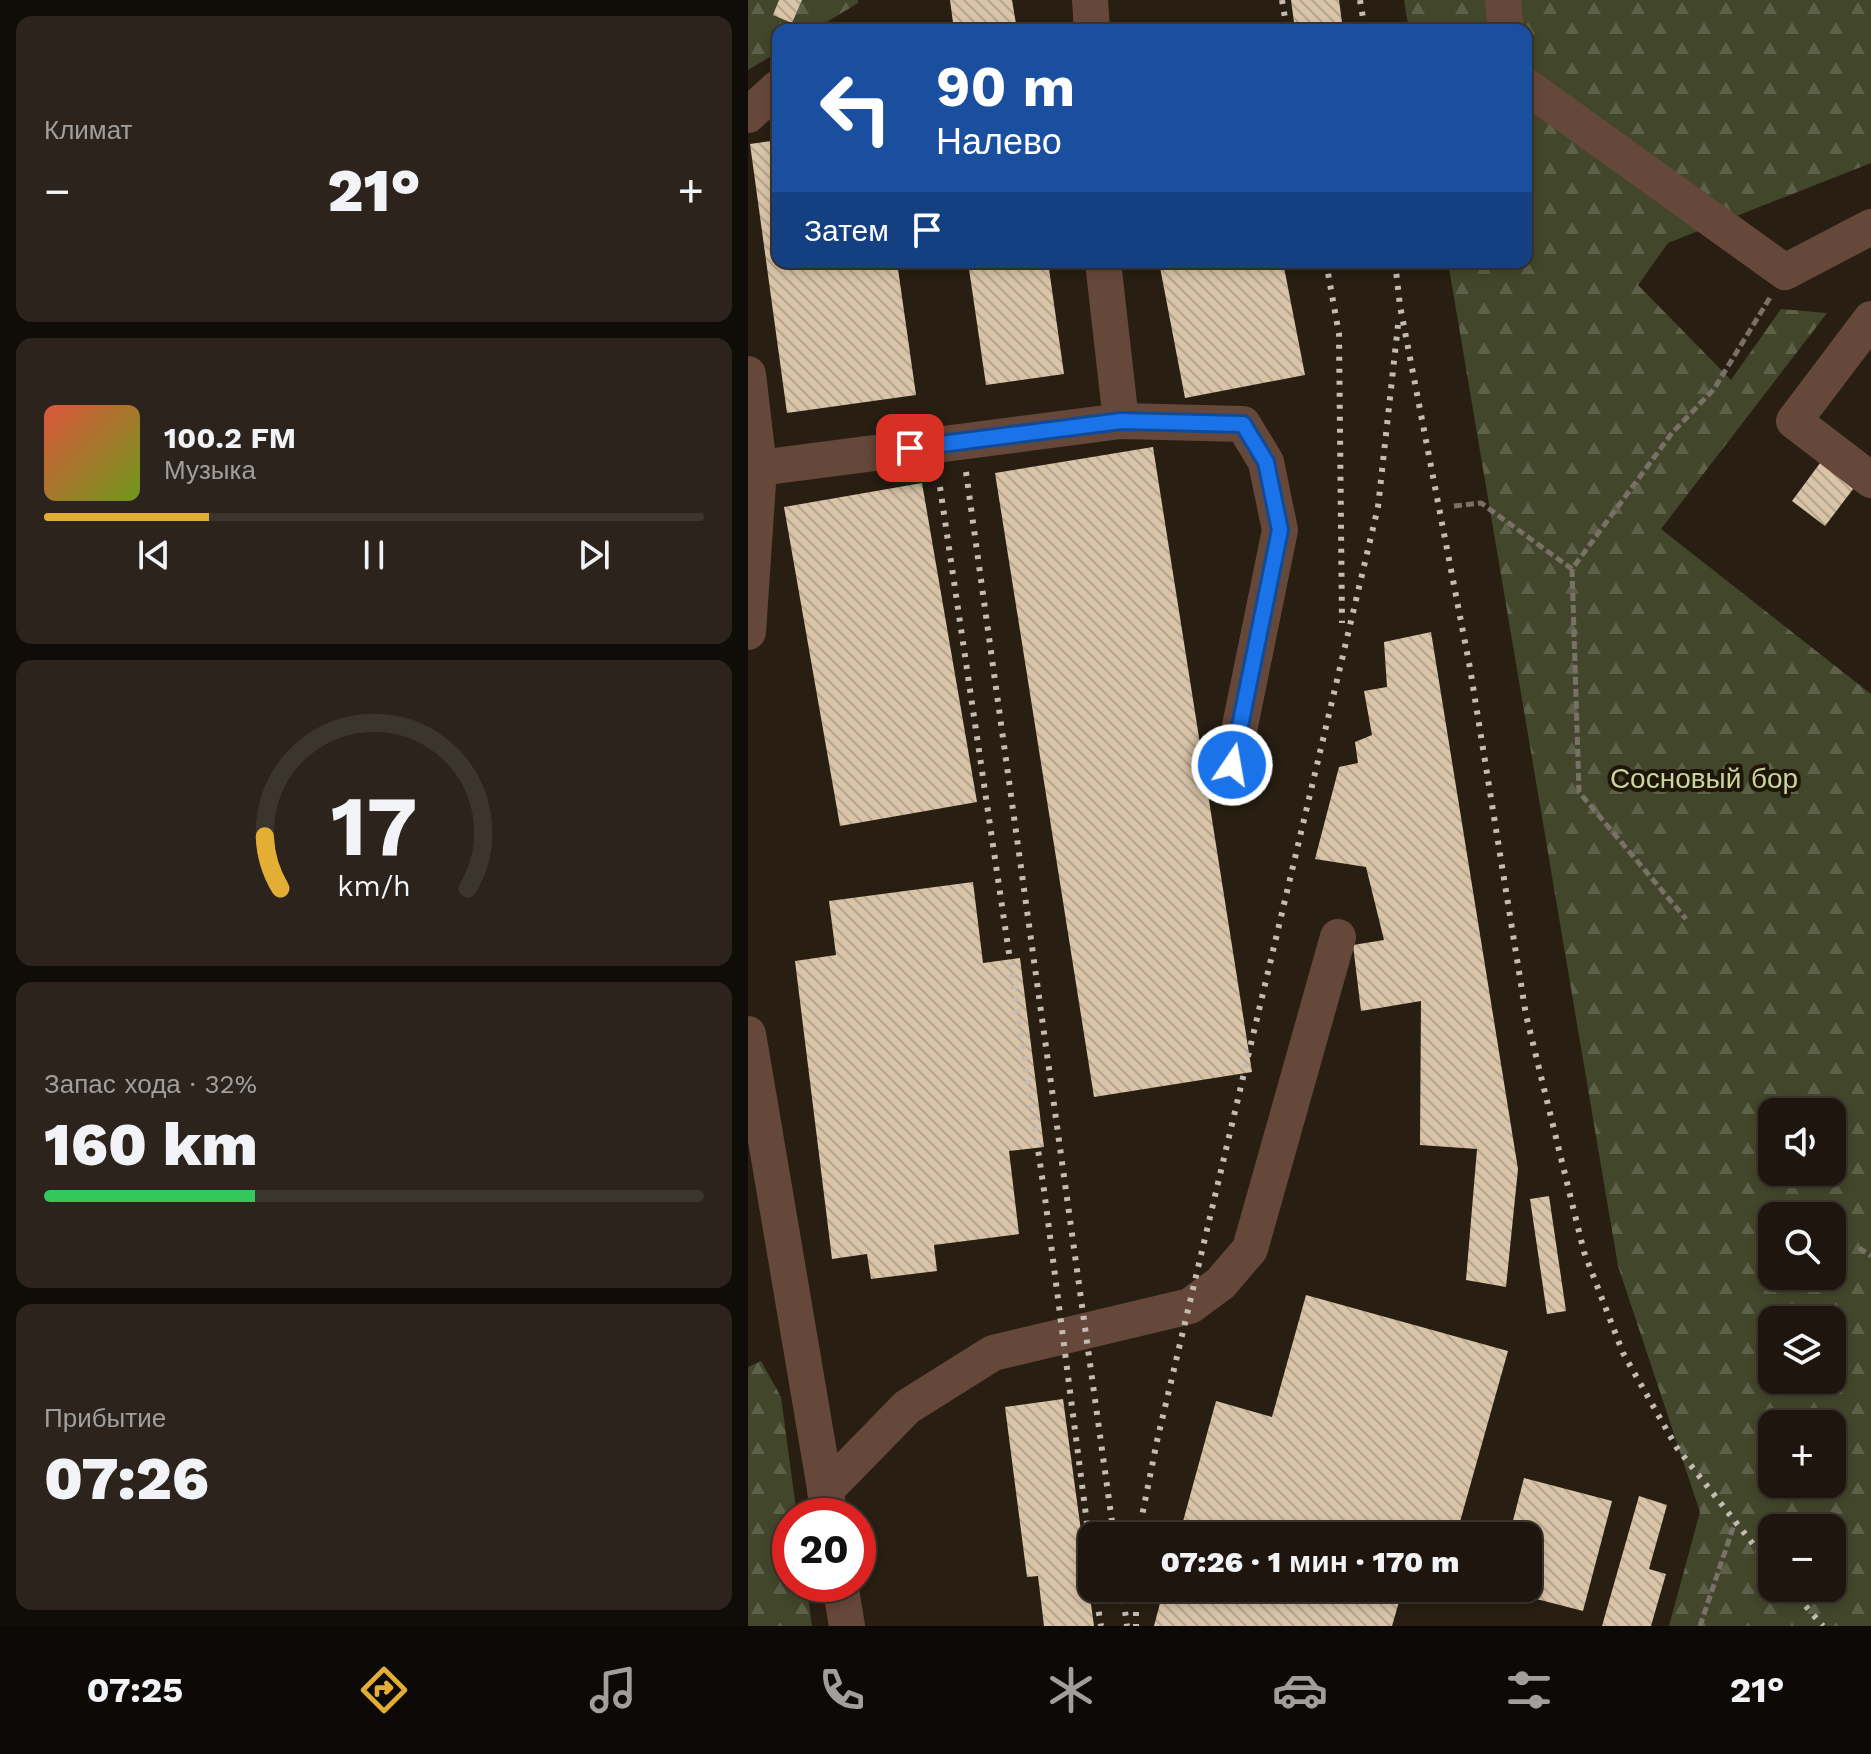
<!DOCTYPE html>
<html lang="ru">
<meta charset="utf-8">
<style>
:root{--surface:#1e160e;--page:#2b231c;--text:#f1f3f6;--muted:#a19f9e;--line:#3c352e;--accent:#e2af34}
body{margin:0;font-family:"Work Sans",sans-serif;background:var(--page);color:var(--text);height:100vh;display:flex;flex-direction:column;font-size:30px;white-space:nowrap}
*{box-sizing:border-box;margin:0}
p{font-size:26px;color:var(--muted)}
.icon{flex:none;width:44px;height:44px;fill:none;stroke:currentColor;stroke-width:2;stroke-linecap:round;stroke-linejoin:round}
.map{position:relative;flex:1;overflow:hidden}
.drawer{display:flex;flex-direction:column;gap:16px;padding:16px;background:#100c08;width:748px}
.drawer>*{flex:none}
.hud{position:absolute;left:24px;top:24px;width:760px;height:244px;border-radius:16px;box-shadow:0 4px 12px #0003,0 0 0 2px var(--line);background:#1a4fa0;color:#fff;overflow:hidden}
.tools{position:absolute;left:1010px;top:1098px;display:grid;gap:16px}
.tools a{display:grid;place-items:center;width:88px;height:88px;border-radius:16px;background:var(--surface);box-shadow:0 4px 12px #0003,0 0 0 2px var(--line);font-size:40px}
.speed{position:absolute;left:24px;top:1498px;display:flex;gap:16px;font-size:40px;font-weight:700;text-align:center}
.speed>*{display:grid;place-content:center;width:104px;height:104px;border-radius:50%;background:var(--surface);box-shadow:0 4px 12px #0003,0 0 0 2px var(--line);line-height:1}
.speed .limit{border:12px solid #d22;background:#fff;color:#111}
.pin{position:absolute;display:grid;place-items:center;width:68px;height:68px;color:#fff;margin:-34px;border-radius:16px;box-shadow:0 4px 12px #0006}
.me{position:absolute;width:88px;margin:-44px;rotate:12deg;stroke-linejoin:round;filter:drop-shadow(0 0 6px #0008)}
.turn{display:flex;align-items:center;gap:28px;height:168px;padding:0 32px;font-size:36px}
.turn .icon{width:104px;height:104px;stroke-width:2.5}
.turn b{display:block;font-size:56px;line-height:68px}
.then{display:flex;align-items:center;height:76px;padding:0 32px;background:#0003;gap:16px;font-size:30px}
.big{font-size:60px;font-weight:800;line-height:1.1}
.drawer .card{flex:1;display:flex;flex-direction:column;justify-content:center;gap:12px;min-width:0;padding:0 28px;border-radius:16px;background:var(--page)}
.drawer .dial{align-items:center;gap:0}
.dial svg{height:208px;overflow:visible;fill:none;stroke:var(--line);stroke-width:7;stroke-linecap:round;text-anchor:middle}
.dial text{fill:var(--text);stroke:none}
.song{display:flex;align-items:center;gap:24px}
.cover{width:96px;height:96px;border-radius:12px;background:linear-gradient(135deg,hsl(10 70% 55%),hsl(80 70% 35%))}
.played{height:8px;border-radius:4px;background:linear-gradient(90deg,var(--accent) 25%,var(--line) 25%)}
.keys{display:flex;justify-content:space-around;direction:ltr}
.heat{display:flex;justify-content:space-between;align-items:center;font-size:44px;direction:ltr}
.charge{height:12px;border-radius:6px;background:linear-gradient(90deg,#34c759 32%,var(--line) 0)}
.trip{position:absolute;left:330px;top:1522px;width:464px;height:80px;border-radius:16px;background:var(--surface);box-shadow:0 4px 12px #0003,0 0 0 2px var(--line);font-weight:800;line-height:80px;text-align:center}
.menu{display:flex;height:128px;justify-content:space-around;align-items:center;background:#0c0906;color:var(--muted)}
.menu .icon{width:56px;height:56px}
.menu .current{color:var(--accent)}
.menu b{font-size:36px;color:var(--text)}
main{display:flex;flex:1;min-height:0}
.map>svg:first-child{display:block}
.forest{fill:url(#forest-firs);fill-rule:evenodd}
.building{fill:url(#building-back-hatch)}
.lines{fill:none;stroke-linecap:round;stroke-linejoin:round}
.path{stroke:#797066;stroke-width:5;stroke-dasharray:8 4;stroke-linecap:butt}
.minor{stroke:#66483a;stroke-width:36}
.rail{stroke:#c4bcb3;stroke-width:6;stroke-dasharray:4 8;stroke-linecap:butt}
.route-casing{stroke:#114b97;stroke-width:20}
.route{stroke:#1a73e8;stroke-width:14}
.labels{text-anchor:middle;stroke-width:8;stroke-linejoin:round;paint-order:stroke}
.park-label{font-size:28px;fill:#cad49d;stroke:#1f1509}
</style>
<main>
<section class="drawer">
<div class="card"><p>Климат</p>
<div class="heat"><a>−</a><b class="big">21°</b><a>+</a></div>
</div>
<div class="card">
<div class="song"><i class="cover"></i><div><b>100.2 FM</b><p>Музыка</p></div></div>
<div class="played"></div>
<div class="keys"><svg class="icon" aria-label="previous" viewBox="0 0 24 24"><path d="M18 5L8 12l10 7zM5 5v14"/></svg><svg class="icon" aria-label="pause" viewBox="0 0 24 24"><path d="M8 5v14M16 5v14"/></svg><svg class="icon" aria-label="next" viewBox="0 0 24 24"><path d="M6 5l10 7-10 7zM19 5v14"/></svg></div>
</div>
<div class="card dial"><svg viewBox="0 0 100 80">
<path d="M14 69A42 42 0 1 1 86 69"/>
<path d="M14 69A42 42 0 0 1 8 49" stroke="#e2af34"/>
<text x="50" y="56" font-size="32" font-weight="700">17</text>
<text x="50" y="72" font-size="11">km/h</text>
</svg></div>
<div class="card"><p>Запас хода · 32%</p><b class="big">160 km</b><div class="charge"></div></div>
<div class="card"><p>Прибытие</p><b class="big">07:26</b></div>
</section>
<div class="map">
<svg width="1123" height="1626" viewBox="0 0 1123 1626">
<defs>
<pattern id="forest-firs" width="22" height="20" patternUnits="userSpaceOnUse" patternTransform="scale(2)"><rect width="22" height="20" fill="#42472b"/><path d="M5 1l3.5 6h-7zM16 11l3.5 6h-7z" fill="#5d6149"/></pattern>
<pattern id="building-back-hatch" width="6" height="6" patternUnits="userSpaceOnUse" patternTransform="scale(2)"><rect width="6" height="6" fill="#d9c4a8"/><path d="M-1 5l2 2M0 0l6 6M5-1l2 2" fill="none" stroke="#b4a48e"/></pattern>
</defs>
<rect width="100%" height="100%" fill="#281e12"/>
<g class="forest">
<polygon points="0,0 110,0 110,3 66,30 30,30 30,52 0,70"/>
<path d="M656,0H1123V163L920,243L890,285L983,380L1033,309L1079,313L913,529L1123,694V1626H921L952,1512L870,1266L700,262H778V30H661ZM1024,1112H1084V1172H1024ZM1024,1216H1084V1276H1024ZM1024,1320H1084V1380H1024ZM1024,1424H1084V1484H1024ZM1024,1528H1084V1588H1024Z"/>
<polygon points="13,1361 33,1397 49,1516 42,1516 42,1584 58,1584 64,1626 0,1626 0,1367"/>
</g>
<g class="building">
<polygon points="31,0 54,0 44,23 25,15"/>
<polygon points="202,0 264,0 269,30 206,30"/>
<polygon points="543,0 591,0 595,30 547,30"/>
<polygon points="30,140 30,262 149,262 168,395 39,413 2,144"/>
<polygon points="220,262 300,262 316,374 238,385"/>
<polygon points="411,262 535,262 557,375 437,398"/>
<polygon points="405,447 504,1072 346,1097 247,473"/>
<polygon points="1081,451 1115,476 1077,526 1044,501"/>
<polygon points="174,483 229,802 92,826 36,507"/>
<polygon points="683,632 770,1169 758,1287 718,1280 729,1149 672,1145 673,1001 613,1011 605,945 636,940 618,867 567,859 591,767 610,763 607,742 624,735 616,691 639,687 636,642"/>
<polygon points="225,882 235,963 272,958 296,1147 261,1151 271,1234 186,1245 189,1271 123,1279 119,1254 84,1259 47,961 88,955 81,901"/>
<polygon points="801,1196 818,1311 799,1314 782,1199"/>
<polygon points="558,1295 760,1351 708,1536 431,1536 468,1401 524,1417"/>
<polygon points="315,1399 346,1626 296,1626 290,1576 279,1577 257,1407"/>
<polygon points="776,1478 864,1501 835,1611 750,1589 780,1588 780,1536 761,1536"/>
<polygon points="891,1496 919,1505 901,1569 918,1574 903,1626 854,1626"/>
<polygon points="416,1588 655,1588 644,1626 406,1626"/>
</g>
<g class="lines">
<g class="path">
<polyline points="706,506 733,503 824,569 924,433 966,389 1023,296"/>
<polyline points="824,569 831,792 938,919"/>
<polyline points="1111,1248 1123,1256"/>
<polyline points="952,1626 987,1522"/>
</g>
<g class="minor">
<polyline points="342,0 344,30"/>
<polyline points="755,0 758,30"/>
<polyline points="778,86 1037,272 1123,227"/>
<polyline points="0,115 30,88"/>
<polyline points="355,262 373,421"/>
<polyline points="1123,319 1046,421 1123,480"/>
<polyline points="0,374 11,468"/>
<polyline points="0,632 11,468 373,421 495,424 518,462 532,530 484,765"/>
<polyline points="0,1034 80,1506"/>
<polyline points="77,1491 159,1407 245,1353 442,1306 473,1283 502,1249 590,937"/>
<polyline points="92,1584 99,1626"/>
</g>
<g class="rail">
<polyline points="534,0 539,30"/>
<polyline points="612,0 617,30"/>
<polyline points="578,262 591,334 594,623"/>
<polyline points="647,262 652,306 722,668 778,1015 836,1252 875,1353 929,1448 1024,1568"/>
<polyline points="218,472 366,1536"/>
<polyline points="192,487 296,1190 344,1562"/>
<polyline points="390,1536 409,1441 630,507 650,325"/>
<polyline points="347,1588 353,1626"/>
<polyline points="374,1588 379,1626"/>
<polyline points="388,1588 388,1626"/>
<polyline points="1042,1588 1075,1626"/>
</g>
</g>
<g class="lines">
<g class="route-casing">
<polyline id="route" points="162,448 373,421 495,424 518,462 532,530 484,765"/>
</g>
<use href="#route" class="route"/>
</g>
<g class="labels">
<g class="park-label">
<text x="956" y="788">Сосновый бор</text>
</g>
</g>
</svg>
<div class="tools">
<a><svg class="icon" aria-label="sound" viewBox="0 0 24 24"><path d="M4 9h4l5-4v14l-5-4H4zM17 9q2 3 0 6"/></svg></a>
<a><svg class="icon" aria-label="search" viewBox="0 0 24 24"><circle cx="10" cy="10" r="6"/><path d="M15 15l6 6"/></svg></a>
<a><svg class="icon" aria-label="layers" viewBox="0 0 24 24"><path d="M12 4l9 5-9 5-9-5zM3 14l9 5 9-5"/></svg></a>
<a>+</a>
<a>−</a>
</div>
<div class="speed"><div class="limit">20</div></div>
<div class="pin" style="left:162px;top:448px;background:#d93025"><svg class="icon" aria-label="arrive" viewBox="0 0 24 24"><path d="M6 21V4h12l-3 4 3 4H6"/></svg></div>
<svg class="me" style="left:484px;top:765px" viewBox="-20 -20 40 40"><circle r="17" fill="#1a73e8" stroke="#fff" stroke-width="3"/><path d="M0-11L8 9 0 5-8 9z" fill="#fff"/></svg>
<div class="trip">07:26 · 1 мин · 170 m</div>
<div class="hud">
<div class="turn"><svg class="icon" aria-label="left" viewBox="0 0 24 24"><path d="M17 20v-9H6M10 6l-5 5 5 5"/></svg><div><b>90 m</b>Налево</div></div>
<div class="then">Затем<svg class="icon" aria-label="arrive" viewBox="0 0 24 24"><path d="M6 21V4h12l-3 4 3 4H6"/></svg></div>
</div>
</div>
</main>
<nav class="menu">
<b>07:25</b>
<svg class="icon current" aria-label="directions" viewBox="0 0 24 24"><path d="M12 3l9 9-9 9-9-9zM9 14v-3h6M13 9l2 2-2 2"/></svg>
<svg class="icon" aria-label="music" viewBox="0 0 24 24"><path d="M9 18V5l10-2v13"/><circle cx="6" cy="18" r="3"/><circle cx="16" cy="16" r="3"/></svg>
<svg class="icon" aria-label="phone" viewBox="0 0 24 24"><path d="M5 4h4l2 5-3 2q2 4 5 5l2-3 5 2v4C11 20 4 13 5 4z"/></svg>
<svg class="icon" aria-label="climate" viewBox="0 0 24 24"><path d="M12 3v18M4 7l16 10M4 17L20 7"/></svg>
<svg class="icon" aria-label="car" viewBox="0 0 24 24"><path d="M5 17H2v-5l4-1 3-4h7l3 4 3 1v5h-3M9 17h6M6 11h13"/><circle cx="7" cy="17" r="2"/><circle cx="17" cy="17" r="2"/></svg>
<svg class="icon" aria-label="filters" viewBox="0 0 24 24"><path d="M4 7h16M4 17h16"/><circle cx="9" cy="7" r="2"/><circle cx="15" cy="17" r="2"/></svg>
<b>21°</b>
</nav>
